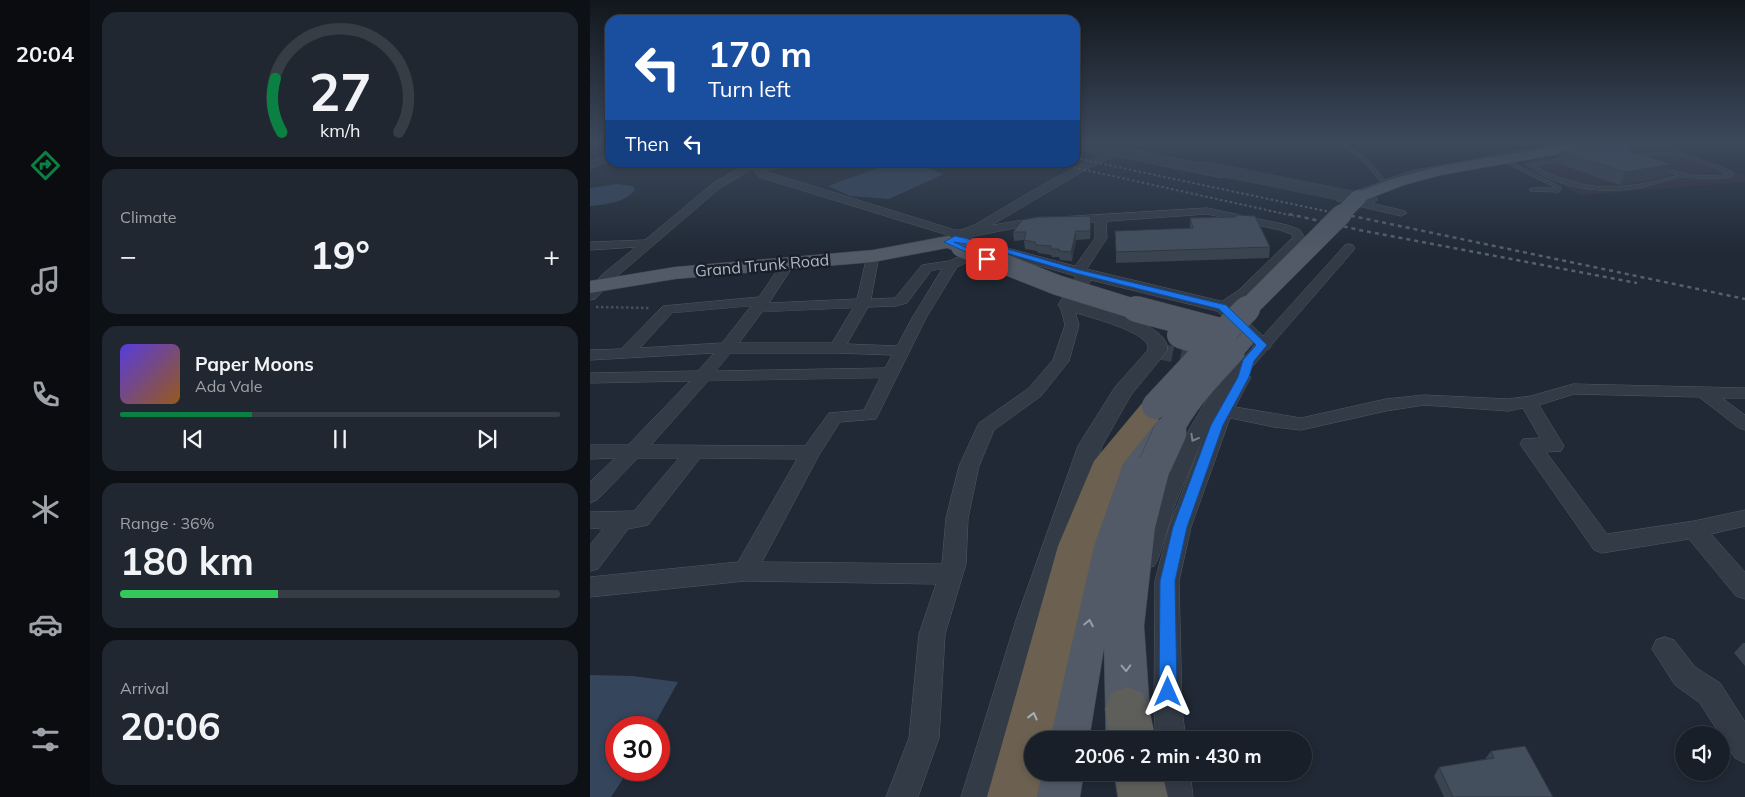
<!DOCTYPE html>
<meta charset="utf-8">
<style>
:root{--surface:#181f28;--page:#212730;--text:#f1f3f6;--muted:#9fa2a8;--line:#363d45;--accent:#0b8043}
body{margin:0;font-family:Mulish,sans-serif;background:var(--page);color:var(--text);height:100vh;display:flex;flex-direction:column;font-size:19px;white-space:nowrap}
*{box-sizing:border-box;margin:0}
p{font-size:16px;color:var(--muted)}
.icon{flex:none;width:28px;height:28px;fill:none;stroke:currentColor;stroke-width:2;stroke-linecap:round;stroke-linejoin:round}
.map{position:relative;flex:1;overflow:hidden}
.side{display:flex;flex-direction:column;gap:12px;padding:12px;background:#0d1116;width:500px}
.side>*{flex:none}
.guide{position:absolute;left:15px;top:15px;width:475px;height:152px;border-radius:15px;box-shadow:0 2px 8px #0003,0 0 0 1px var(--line);background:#1a4fa0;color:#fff;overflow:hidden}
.buttons{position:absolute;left:1085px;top:726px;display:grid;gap:10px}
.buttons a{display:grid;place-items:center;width:55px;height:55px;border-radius:50%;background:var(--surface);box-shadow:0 2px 8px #0003,0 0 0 1px var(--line);font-size:25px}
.speed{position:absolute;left:15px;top:716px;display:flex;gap:10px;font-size:25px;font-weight:700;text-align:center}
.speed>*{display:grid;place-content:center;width:65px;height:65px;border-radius:50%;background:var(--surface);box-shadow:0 2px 8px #0003,0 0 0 1px var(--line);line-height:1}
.speed .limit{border:8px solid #d22;background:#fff;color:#111}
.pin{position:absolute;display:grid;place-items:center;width:42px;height:42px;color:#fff;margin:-21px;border-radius:10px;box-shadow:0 2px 8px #0006}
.me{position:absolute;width:55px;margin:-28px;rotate:0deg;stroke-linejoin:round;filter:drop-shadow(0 0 4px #0008)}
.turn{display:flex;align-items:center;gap:18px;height:105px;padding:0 20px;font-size:22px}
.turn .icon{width:65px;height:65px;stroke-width:2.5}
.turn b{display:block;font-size:35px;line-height:42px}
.then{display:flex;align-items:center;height:48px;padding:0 20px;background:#0003;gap:10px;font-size:19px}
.big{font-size:38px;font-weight:700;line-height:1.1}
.side .tile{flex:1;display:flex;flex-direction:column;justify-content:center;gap:8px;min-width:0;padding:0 18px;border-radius:15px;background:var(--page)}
.side .dial{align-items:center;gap:0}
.dial svg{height:130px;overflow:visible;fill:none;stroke:var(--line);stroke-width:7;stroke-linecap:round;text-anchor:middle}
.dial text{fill:var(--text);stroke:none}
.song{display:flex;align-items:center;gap:15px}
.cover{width:60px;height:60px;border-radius:8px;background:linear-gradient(135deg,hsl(250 70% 55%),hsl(30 70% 35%))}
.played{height:5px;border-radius:2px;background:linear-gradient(90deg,var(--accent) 30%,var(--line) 30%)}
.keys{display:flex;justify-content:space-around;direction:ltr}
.heat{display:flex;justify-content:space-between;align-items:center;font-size:28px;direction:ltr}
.charge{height:8px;border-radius:4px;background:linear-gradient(90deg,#34c759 36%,var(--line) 0)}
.trip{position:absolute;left:434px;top:731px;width:288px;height:50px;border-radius:25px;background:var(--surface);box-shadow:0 2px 8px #0003,0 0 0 1px var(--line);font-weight:700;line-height:50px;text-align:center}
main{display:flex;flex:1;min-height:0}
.tabs{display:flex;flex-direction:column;width:90px;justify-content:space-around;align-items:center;background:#0a0c10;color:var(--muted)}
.tabs .icon{width:35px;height:35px}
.tabs .on{color:var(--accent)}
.tabs b{font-size:22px;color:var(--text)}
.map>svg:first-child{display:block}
.medical{fill:#2f2e3a}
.water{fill:#34455c}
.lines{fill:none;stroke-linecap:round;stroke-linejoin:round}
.minor-tunnel{stroke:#353e4a;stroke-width:16;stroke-dasharray:16 8;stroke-linecap:butt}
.service-casing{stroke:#515964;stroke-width:1}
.minor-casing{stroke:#515964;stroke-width:1}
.tertiary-casing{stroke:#515964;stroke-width:1}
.primary-casing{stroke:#3d444f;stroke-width:1}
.trunk-casing{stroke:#3e4650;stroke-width:1}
.motorway-casing{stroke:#3e4650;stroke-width:1}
.path{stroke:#3f5254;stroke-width:2.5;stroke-dasharray:2.5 2.5;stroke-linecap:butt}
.service{fill:#333b46;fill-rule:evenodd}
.minor{fill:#333b46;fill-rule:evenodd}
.tertiary{fill:#333b46;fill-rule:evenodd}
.primary{fill:#515a66;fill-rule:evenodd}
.trunk{fill:#5e5e5b;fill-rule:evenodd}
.motorway{fill:#6c6150;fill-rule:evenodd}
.rail-far1{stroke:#555f6d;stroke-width:2;stroke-dasharray:2.5 2.5;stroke-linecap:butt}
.rail{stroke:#555f6d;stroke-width:2.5;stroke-dasharray:4 4;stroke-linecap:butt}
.tertiary-bridge-casing{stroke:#515964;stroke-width:12;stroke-linecap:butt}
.primary-bridge-far3-casing{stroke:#3d444f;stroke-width:16;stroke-linecap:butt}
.primary-bridge-far2-casing{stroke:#3d444f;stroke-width:21;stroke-linecap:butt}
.primary-bridge-far1-casing{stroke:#3d444f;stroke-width:27;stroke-linecap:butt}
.primary-bridge-casing{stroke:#3d444f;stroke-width:34;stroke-linecap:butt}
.tertiary-bridge{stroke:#333b46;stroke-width:12}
.primary-bridge-far3{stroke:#515a66;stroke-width:16}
.primary-bridge-far2{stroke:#515a66;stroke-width:20}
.primary-bridge-far1{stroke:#515a66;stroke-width:26}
.primary-bridge{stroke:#515a66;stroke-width:33}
.wall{fill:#3a4450}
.shaded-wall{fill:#2f3741}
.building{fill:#434f5d;stroke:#2f3741}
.oneway{stroke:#767f8b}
.oneway2{stroke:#969fac}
.oneway3{stroke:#a6aeb8}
.route{fill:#1a73e8;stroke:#114b97}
.labels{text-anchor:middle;stroke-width:5;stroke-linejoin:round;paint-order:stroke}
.far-street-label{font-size:16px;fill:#adb6c3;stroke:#19202a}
</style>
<main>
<nav class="tabs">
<b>20:04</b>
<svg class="icon on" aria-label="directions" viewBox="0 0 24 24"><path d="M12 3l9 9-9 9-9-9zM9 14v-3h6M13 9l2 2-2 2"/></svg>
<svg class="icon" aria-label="music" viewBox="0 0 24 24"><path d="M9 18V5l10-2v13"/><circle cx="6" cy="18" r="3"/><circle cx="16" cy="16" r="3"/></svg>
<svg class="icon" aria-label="phone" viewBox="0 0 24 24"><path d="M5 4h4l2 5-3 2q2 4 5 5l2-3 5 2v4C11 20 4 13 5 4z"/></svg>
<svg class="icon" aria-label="climate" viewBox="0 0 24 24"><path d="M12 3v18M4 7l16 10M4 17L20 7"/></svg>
<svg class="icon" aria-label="car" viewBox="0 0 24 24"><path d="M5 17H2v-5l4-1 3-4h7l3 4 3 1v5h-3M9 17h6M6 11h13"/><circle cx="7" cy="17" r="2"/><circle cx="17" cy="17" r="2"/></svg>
<svg class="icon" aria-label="filters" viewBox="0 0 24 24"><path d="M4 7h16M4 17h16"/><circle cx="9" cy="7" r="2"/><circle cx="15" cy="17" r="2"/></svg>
</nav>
<section class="side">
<div class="tile dial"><svg viewBox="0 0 100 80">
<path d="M14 69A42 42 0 1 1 86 69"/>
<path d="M14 69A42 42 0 0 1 10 36" stroke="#0b8043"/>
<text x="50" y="56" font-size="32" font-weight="700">27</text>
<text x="50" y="72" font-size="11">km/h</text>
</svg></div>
<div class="tile"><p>Climate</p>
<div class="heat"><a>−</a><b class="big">19°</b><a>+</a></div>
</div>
<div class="tile">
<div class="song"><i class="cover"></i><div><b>Paper Moons</b><p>Ada Vale</p></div></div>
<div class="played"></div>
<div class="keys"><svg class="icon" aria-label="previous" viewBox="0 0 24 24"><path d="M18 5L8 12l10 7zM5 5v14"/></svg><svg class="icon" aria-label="pause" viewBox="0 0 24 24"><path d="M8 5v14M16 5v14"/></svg><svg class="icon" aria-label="next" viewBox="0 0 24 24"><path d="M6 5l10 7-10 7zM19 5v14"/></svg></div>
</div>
<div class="tile"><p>Range · 36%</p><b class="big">180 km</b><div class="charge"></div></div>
<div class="tile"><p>Arrival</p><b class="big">20:06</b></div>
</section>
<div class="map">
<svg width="1155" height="797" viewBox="0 0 1155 797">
<rect width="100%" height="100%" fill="#202935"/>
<polygon class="medical" points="1043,142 1072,142 1155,176 1155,182 990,195 932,162"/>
<g class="water">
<polygon points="299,164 327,164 354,174 299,199 260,196 238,186"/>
<path d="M27,184L43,186L45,189C39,202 13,205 0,206V188Z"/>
<polygon points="0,675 43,676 88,682 63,727 26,728 26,770 39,770 21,797 0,797"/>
</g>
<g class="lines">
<polyline class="minor-tunnel" points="567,351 616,361"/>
<g class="service-casing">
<g id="service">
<polygon points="508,142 518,142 539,146 537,147"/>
<polygon points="750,142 754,142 780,162 795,180 821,171 979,142 985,143 822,173 760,197 758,196 758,194 791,182 776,164"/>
<path d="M1087,152L1130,166L1143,173V176L1141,177C1130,178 1118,179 1106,178C1103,178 1099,176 1095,177C1083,177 1066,184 1054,187C1014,195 969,189 936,165L980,157V159H978L943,166C999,194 1030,191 1090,175L1066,169V168L1068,167L1105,176L1138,175L1126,168L1087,154L1040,156L1038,155L1040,154Z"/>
<polygon points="910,158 914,158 971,187 971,190 968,192 940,191 939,190 942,188 966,188 910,160"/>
</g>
</g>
<g class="minor-casing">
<g id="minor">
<polygon points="525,150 632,172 637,175 632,178 522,155 522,151"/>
<polygon points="20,153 20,160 0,169 0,162"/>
<polygon points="160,162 175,162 174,165 191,162 217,162 174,171 365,230 374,230 451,217 457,220 451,223 374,238 364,237 169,177 162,169 130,188 24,279 5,299 0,300 0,288 14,273 46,247 0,250 0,242 55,240 122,184"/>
<polygon points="751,196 815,211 817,213 811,216 747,201 746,199 747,197"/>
<path d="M617,208L697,225L710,230L715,238C703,254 646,315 628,310L626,307L628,304L649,290L703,237L701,234L690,230L617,214L519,221L516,223L517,238L493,275L488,276L481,272L505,238V222H477L471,219L473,217Z"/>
<polygon points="759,244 763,245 765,248 763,251 657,373 661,377 645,407 711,418 796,399 834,395 918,399 941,396 983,384 1155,388 1155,398 1132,398 1155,415 1155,430 1149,428 1109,397 984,394 949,405 974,446 971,451 956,452 1017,534 1104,521 1155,510 1155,526 1121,534 1155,572 1155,599 1146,596 1099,539 1012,553 1004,550 930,444 933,439 950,438 933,408 918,411 834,405 796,411 711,430 684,427 640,418 601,527 589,581 592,710 596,740 566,740 564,710 565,581 579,527 612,441 586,502 568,559 564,566 556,568 548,566 544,559 564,502 590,445 619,396 755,245"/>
<path d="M395,245L399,246L401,249L399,252L367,267L336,318L286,419L250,422L229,455L172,562L352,564L356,518L369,466L387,427L389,423L439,388L463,360L475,325L470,305L472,302H482L489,325L479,361L451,396L404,430L389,466L378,518L376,564L355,634L349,738L328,797H296L319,738L329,634L346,584L155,581L0,597V577L148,562L207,459L110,458L58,525L38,529L8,569L0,571V545L13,529L0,528V512L44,511L89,458H48L7,500L0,503V482L25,458L0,459V445H38L100,381L0,383V373L108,371L124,353L0,360V350L31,349L73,306L169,297L194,260L199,259L205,263L179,303L267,299L277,256L283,252L289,256L281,299L305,298L332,265L359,261ZM352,269L322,318L307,346L257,344L278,307L306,306L317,303L341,271ZM161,306L132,343L50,348L82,313ZM263,308L242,343H149L172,312ZM141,353H247L302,355L295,368L126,371ZM290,378L274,410L239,413L215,446L61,445L118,381Z"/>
<polygon points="1075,637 1084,640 1105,667 1130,683 1155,722 1155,763 1145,758 1110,703 1085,685 1062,649 1066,640"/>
<polygon points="570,772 600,772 603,797 571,797"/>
</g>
</g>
<g class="tertiary-casing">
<g id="tertiary">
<path d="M538,142H551L540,149L614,164L620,167L614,170L531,153L493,171L380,238L492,268L639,303L682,345L679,349L672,351L665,349L627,311L501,280L487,302C507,308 582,324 577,351L541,395L512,446L456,620L409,797H371L426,620L488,446L525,387L558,350V346C552,329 489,314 471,309L468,305L486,276L368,243H358L356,240C362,232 376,229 386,224C429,199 470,173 515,153L485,151V145L528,147Z"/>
<polygon points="768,194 786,197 787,200 781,204 763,201 762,198"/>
</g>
</g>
<g class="primary-casing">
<g id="primary">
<polygon points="993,142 1023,142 1016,146 851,175 814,185 768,203 762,202 760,198 762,194 802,179 850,166"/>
<polygon points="358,236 378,243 381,247 378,251 371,253 357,248 283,262 85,279 0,293 0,281 85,267 283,250"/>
<path d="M634,325L664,332L667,337C663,343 657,352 651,356C641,362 616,354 610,345L626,327Z"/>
<polygon points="556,414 566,416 570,423 555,457 565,454 576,457 581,465 565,528 554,626 562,740 516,740 514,648 499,740 453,740 497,539 524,458 546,416"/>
<polygon points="446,772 494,772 490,797 440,797"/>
</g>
</g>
<g class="trunk-casing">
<g id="trunk">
<polygon points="537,687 553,693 559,709 566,740 520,740 515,709 521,693"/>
<polygon points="524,772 572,772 578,797 528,797"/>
</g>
</g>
<g class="motorway-casing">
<polygon id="motorway" points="565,397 575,400 579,406 533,464 504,546 460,740 442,740 442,772 452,772 447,797 397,797 468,546 504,461 555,400"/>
</g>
<polyline class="path" points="6,307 60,308"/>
<use href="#service" class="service"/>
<use href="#minor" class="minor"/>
<use href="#tertiary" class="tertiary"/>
<use href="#primary" class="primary"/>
<use href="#trunk" class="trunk"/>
<use href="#motorway" class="motorway"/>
<g class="rail-far1">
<polyline points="485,158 759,216"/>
<polyline points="459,162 704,216"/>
</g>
<g class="rail">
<polyline points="699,214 774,231 1047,283"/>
<polyline points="753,214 1155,299"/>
</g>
<g class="tertiary-bridge-casing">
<polyline id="tertiary-bridge" points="614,167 768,198"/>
</g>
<g class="primary-bridge-far3-casing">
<polyline id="primary-bridge-far3" points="750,216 768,198"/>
</g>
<g class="primary-bridge-far2-casing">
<g id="primary-bridge-far2">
<polyline points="371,247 467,285 551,311"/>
<polyline points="655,311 752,214"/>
</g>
</g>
<g class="primary-bridge-far1-casing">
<g id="primary-bridge-far1">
<polyline points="546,309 634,332 657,309"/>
<polyline points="565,406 622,345 590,335"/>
<path d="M579,433C593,402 619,376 642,351"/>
</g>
</g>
<g class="primary-bridge-casing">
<polyline id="primary-bridge" points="565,465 580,432"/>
</g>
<use href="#tertiary-bridge" class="tertiary-bridge"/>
<use href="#primary-bridge-far3" class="primary-bridge-far3"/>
<use href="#primary-bridge-far2" class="primary-bridge-far2"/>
<use href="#primary-bridge-far1" class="primary-bridge-far1"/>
<use href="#primary-bridge" class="primary-bridge"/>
</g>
<g class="wall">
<polygon points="971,152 1044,153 1083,164 1077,176 1030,185 967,163"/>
<polygon points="501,216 501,224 500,239 486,240 482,261 470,260 469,257 462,257 461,255 448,253 447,251 435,249 434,240 424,241 423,232"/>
<polygon points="646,217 680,247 679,258 526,263 526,252 600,228 600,218"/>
<polygon points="1153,643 1155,643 1155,666 1144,653"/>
<polygon points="901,751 963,797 854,797 844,776 849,767 895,759"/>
</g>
<g class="shaded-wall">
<polygon points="1046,148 1041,160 1036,150"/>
<polygon points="1083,164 1077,176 1030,185 1035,172"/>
<polygon points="486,231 486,240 482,261 481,252"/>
</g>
<g class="building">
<polygon points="1024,142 1046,148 1036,150 1083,164 1035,172 971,152"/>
<polygon points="646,215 665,216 680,247 526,252 525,231 603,228 600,218 646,217"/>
<polygon points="501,216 500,231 486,231 481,252 469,251 469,249 461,249 461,246 446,245 445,242 434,240 436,232 423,232 432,220 449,217"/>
<polygon points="935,746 963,797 863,797 849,767 904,758 901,751"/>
</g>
<defs><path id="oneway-chevron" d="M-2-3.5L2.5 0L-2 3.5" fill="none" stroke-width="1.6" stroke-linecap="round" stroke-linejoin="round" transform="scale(1.25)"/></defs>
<use class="oneway" href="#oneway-chevron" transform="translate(604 438) rotate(119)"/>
<g class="oneway2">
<use href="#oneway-chevron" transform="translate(499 623) rotate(-79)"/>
<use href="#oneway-chevron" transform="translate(536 668) rotate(88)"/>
</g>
<use class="oneway3" href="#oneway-chevron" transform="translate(443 716) rotate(-76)"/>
<linearGradient id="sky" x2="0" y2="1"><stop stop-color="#12171d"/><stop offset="0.56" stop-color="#3c495c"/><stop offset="1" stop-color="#3c495c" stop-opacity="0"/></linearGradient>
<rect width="1155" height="253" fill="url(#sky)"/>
<polygon class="route" points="365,236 404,245 490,270 636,305 677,345 664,361 659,377 633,425 597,527 585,581 587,692 584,698 578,700 572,698 569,692 570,581 583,527 621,425 648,377 653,360 666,345 629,309 485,273 399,248 364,242 401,259 394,260 354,242"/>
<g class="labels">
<g class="far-street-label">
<text transform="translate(172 265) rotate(-5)" y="6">Grand Trunk Road</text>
</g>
</g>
</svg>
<div class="buttons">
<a><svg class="icon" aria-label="sound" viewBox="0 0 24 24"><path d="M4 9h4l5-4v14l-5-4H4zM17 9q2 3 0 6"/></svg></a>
</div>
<div class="speed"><div class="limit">30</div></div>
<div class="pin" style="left:397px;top:259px;background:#d93025"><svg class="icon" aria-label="arrive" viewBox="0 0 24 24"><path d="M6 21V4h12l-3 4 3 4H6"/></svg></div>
<svg class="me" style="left:578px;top:692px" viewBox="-20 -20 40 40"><path d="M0-17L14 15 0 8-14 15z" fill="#1a73e8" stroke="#fff" stroke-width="4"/></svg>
<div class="trip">20:06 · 2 min · 430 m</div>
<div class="guide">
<div class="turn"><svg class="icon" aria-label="left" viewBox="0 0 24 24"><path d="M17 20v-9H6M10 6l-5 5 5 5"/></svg><div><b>170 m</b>Turn left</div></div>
<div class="then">Then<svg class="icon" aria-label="left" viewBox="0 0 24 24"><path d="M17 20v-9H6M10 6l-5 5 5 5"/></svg></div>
</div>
</div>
</main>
